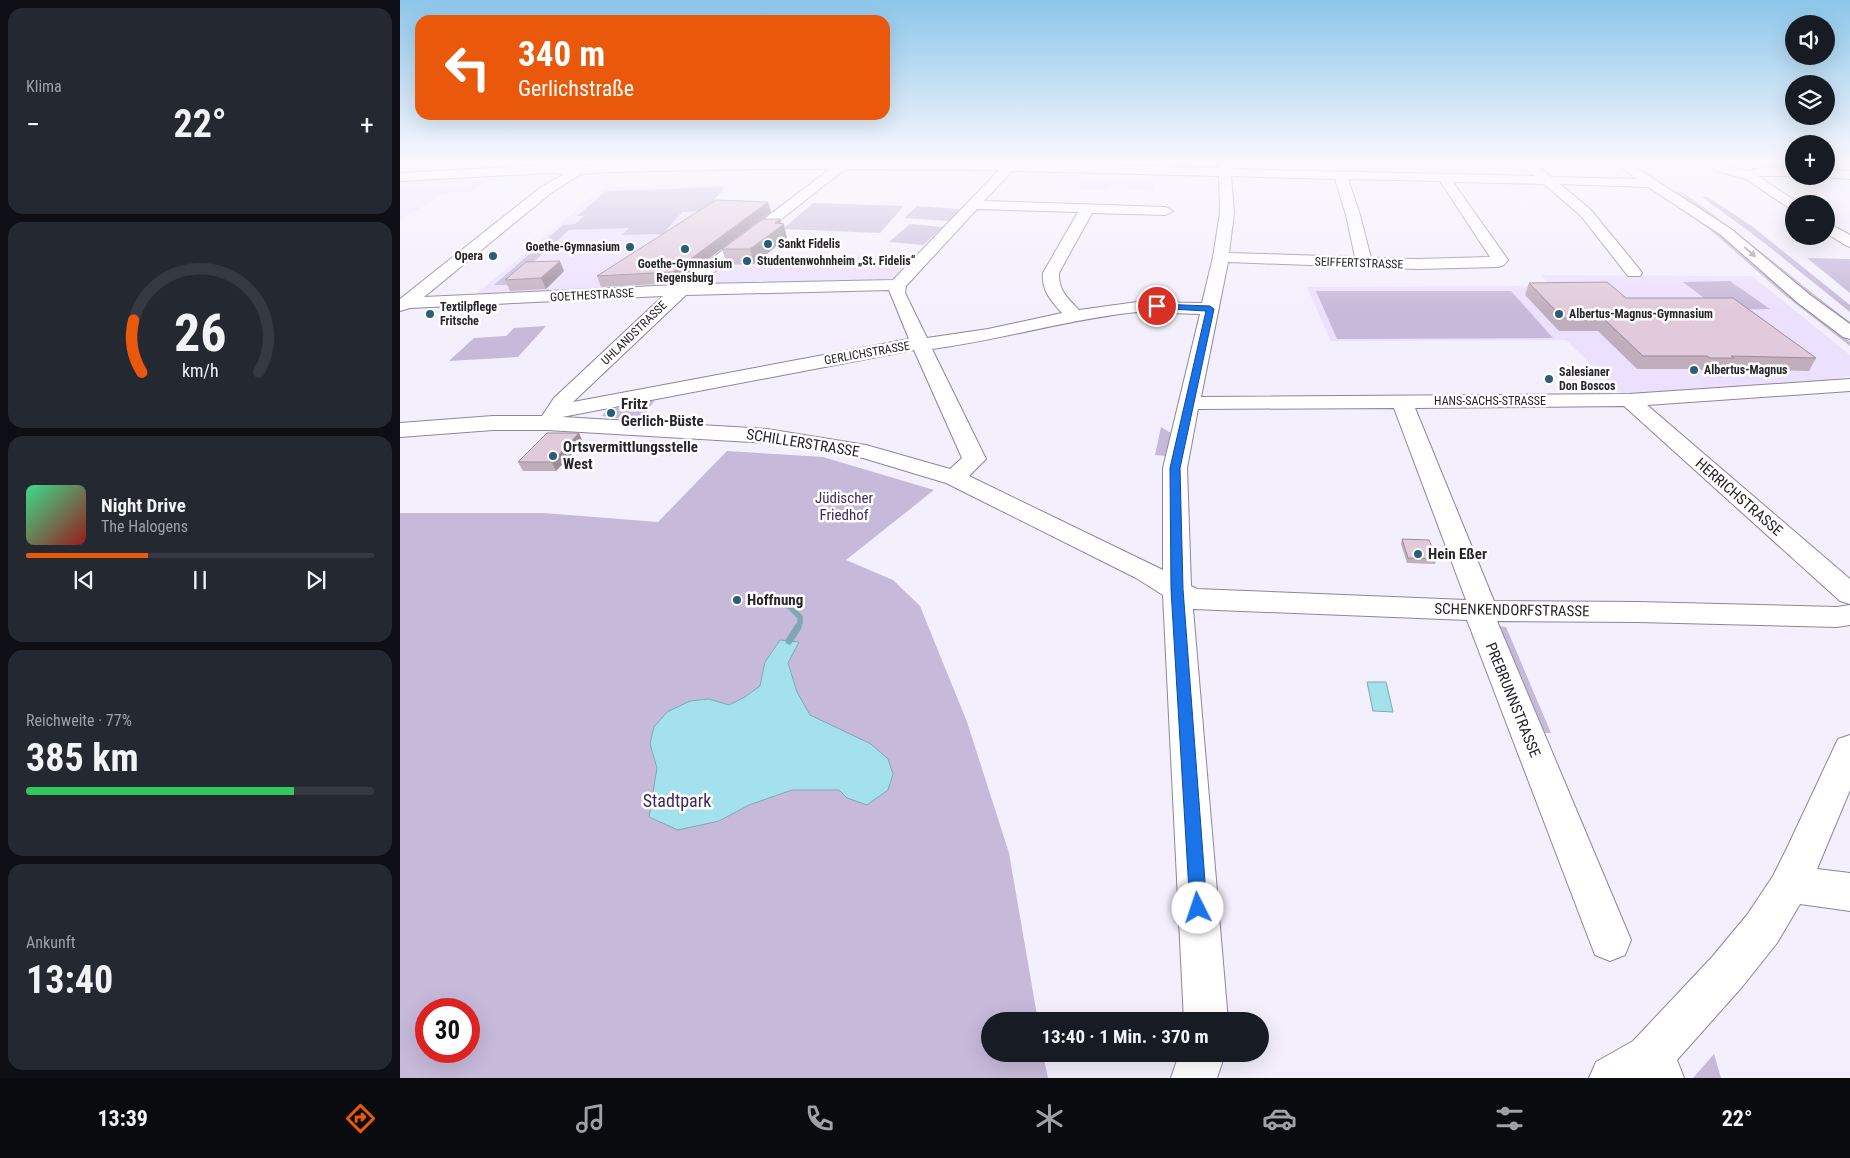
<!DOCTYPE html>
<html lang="de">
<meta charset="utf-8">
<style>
:root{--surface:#171b24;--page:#242831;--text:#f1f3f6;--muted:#9ea1a6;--line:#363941;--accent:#ea580c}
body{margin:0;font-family:"Roboto Condensed",sans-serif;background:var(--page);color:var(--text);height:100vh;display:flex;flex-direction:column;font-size:19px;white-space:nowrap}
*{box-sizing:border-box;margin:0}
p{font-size:16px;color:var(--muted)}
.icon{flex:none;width:28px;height:28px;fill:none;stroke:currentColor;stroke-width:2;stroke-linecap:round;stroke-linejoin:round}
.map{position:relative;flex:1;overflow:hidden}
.details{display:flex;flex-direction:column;gap:8px;padding:8px;background:#0d0f14;width:400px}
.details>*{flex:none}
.top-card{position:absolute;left:15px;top:15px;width:475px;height:105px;border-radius:15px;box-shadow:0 5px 20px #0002;background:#ea580c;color:#fff;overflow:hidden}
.buttons{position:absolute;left:1385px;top:15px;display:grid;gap:10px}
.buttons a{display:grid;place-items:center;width:50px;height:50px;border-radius:50%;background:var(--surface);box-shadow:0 5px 20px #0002;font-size:25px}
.speed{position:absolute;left:15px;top:998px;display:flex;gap:10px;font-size:25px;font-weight:700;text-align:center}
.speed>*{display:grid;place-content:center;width:65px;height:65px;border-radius:50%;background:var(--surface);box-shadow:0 5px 20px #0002;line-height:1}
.speed .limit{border:8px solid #d22;background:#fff;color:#111}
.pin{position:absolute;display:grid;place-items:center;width:42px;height:42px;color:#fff;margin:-21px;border:2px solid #fff;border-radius:50%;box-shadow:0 1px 5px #0007}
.me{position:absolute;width:55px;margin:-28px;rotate:356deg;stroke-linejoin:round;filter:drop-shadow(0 0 4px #0008)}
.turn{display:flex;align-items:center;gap:18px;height:105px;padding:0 20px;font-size:22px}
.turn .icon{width:65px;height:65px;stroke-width:2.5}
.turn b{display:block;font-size:35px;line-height:42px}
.big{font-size:38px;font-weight:700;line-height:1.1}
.details .card{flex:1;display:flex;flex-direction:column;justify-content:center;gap:8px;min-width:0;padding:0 18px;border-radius:15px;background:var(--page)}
.details .dial{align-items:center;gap:0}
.dial svg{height:130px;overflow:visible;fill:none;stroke:var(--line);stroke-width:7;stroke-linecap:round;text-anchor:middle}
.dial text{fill:var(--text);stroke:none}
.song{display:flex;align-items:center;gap:15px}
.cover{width:60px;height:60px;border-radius:8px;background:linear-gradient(135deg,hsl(150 70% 55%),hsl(0 70% 35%))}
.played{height:5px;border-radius:2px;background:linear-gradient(90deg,var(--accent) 35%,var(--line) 35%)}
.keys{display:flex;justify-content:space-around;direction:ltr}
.heat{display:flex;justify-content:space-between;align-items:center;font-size:28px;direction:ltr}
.charge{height:8px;border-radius:4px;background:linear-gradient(90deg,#34c759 77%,var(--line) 0)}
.trip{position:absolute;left:581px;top:1012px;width:288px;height:50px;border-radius:25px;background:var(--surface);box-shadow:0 5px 20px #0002;font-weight:700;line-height:50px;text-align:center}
.tabs{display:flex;height:80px;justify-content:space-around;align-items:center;background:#090b0e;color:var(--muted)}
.tabs .icon{width:35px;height:35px}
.tabs .current{color:var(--accent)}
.tabs b{font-size:22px;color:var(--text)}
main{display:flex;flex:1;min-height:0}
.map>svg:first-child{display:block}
.built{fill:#ece0ff}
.green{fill:#c6b9da;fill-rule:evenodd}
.water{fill:#a3e2ed;stroke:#7ea9b3}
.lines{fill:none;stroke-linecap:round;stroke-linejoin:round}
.stream-far1{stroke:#7ea9b3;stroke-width:5.5}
.stream{stroke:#7ea9b3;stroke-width:7}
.minor-casing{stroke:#8d859a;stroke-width:2}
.minor{fill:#fff;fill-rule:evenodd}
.wall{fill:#c1aebc}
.shaded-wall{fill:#9d8d99}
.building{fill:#e0cadb;stroke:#9d8d99}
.oneway{fill:#9e9ca0}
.route{fill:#1a73e8;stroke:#114b97}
.poi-dot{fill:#295d79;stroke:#fff;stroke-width:2}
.labels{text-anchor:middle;stroke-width:5;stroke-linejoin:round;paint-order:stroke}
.far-poi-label{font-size:12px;font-weight:bold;fill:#27242c;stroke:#fff;text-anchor:start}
.far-street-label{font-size:12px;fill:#27242c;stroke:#fff}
.poi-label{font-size:15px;font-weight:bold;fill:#27242c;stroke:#fff;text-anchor:start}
.street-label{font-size:15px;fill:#27242c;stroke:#fff}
.park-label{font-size:15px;fill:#41285e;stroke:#fff}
.near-park-label{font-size:18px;fill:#41285e;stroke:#fff}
</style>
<main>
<section class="details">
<div class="card"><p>Klima</p>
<div class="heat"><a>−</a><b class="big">22°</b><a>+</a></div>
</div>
<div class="card dial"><svg viewBox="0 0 100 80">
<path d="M14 69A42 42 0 1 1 86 69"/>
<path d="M14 69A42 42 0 0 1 9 37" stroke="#ea580c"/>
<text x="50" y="56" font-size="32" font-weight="700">26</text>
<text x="50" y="72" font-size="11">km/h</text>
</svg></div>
<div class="card">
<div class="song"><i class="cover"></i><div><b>Night Drive</b><p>The Halogens</p></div></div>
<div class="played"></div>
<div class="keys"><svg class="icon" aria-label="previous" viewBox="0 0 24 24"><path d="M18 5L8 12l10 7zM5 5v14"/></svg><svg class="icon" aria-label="pause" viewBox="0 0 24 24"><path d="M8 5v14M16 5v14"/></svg><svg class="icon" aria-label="next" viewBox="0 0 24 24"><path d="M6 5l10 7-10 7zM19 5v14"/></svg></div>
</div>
<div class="card"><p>Reichweite · 77%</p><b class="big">385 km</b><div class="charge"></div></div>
<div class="card"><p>Ankunft</p><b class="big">13:40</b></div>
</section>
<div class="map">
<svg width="1450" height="1078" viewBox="0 0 1450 1078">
<rect width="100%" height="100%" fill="#f4effd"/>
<g class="built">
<polygon points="93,177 70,192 43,193 0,221 0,182"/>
<polygon points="683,180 704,180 755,181 753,191 727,190 728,184 710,183 708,189 679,189"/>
<polygon points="332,185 314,204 383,204 303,265 360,264 379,257 514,257 492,279 304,284 75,295 204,187"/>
<polygon points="1141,275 1352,276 1450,355 1450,376 1417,382 1223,396 1166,340 931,341 907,287 1151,286"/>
</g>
<g class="green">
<polygon points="325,187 305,211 282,212 263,234 222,235 229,228 169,230 108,285 94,285 163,225 175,224 184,216 177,216 206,191"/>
<path d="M1273,192H1282C1341,232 1393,280 1450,322V325Z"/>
<polygon points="1263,197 1269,198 1312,225 1450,342 1450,346 1387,297 1308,228"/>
<polygon points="1302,197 1308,197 1353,227 1450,305 1450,312 1362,241"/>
<polygon points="413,203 504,206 480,233 383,229"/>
<polygon points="517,206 560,209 549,221 504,218"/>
<polygon points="510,224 543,227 523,245 489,242"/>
<polygon points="1407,258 1450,259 1450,293"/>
<polygon points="1330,281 1370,309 1320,310 1283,282"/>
<polygon points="916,291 1111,291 1153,338 937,339"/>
<polygon points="146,326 118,357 49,361 74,338 106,336 114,328"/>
<polygon points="255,400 240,421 202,416 206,410"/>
<polygon points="761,427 771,433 766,456 755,455"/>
<path d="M327,451L423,457L534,490L446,560L493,580L520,606L567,722L609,853L638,1021H590V1054H643L648,1078H0V513H143L258,522ZM26,1009H69V1051H26Z"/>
<polygon points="1100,626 1106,627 1151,733 1145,733"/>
<polygon points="1314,1054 1321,1078 1293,1078"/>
</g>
<g class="water">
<polygon points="380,640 399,642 388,663 397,692 410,715 471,744 488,759 493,774 488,790 467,805 447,798 439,790 392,790 349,805 319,821 278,830 249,817 257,768 250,744 254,727 267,712 290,701 309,699 329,705 345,697 360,686 365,662"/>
<polygon points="967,682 986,682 993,712 973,711"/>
</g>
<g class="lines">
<polyline class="stream-far1" points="368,596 390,607 400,617 400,623 397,628"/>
<polyline class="stream" points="389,641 398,627"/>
<g class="minor-casing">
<g id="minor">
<path d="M440,161L605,163L608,161H620L618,163L818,168V161H830L831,169L1135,176L1119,161H1132L1151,177L1237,179L1212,161H1226L1331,229L1410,295L1450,324V339L1443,337L1398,303L1321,235L1248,187L1160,184L1191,210L1240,270L1242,273L1240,276H1228L1181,216L1144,184L1053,182L1108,260L1104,265L1098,267L1017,269L828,262L801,397L1229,394L1450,379V391L1247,405L1450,579V604L1440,601L1224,406L1015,408L1094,601L1238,602L1437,607L1450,605V625L1437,627L1238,622L1097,621L1231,940L1225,955L1210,961L1195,955L1067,620L793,609L828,1021H784L763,595L736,578L546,483L463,458L367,443L147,430H93L0,437V423L93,416H142L154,398L263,296L10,308L0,311V299L141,187L164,174L148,173L0,181V173L165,164L175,167L209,164ZM357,169H430L277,285L24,297L151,193L181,174L209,172ZM445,169L599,170L493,280L299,284ZM612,171L819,176L820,213L813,257L802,303L737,302L679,310C668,299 658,290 659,273L692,213L766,215L773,211L766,207L584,201ZM831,176L935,179L946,215L955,257L829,253L834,213ZM948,179L1040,181L1090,257L1017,259L971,258L960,215ZM577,209L678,212L643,273C641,290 652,302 662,313L588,329L527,338L505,293L506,286ZM489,290L509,339L173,402L286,295ZM737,312L800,314L763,468V570L569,476L586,459L532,349C602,340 668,319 737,312ZM514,350L562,458L550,469L466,445L367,429L162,417ZM994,408L1066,600L797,589L791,586L787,468L798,409Z"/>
<polygon points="1304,161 1318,161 1325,165 1347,171 1363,167 1394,168 1394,176 1358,176 1400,204 1394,204 1394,209 1389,208 1346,179 1317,171"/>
<polygon points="1426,170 1450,171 1450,179 1422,177 1426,176"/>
<polygon points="1426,222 1450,235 1450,247 1445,245 1426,233"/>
<polygon points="1450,735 1450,790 1417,869 1450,873 1450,911 1400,904 1377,943 1342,987 1277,1060 1284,1078 1189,1078 1196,1062 1233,1041 1312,957 1347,915 1373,876 1387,848 1438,739"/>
<polygon points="779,1054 825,1054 817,1078 771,1078"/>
</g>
</g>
<use href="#minor" class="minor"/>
</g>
<g class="wall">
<polygon points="762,161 793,161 793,166 762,165"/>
<polygon points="368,202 371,212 276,283 201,287 197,276"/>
<polygon points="380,219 387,238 354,264 327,265 322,249"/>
<polygon points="164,271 146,289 110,291 105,280"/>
<polygon points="1129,283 1416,358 1409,371 1329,369 1328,372 1304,372 1300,369 1237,369 1198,331 1159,331 1125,295"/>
<polygon points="183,442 156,471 123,471 118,462"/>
<polygon points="1002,539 1037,559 1035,564 1007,563 1001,544"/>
</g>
<g class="shaded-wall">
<polygon points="368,202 371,212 276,283 273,272"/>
<polygon points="380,219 381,225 384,224 387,238 354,264 350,249 375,223"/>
<polygon points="160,261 164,271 146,289 141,278"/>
<polygon points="179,433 183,442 156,471 152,462"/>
</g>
<g class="building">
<polygon points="316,200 368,202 273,272 197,276"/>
<polygon points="363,219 380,219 375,223 384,224 350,249 322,249"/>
<polygon points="160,261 141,278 105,280 126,262"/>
<polygon points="1207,282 1226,298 1333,298 1416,358 1331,356 1334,358 1310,358 1307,356 1243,356 1203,318 1163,318 1129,283"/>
<polygon points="147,433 179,433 152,462 118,462"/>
<polygon points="1002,539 1029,540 1037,559 1008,558"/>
</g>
<defs><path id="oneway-solid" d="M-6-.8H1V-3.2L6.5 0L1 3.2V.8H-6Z" transform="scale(1.25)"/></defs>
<use class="oneway" href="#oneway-solid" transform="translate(1350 252) rotate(41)"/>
<linearGradient id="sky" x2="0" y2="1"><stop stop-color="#8cc6ea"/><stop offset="0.52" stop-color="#faf8fe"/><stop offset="1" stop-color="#faf8fe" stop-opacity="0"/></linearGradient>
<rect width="1450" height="312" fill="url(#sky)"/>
<polygon class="route" points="757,304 810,306 814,309 780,468 783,589 807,908 805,914 798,916 792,914 790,908 771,589 770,468 806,311 754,308 754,305"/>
<g class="poi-dot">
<circle cx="368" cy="244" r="5"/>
<circle cx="230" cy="247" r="5"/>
<circle cx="285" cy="249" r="5"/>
<circle cx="93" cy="256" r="5"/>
<circle cx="347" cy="261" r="5"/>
<circle cx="30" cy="314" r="5"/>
<circle cx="1159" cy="314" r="5"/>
<circle cx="1294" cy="370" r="5"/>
<circle cx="1149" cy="379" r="5"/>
<circle cx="211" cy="413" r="5"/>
<circle cx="153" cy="456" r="5"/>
<circle cx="1018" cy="554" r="5"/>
<circle cx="337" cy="600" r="5"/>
</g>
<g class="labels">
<g class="far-poi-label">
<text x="378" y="248">Sankt Fidelis</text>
<text x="220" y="251" text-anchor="end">Goethe-Gymnasium</text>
<text x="83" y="260" text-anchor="end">Opera</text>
<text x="357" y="265">Studentenwohnheim „St. Fidelis“</text>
<text x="285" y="268" text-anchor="middle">Goethe-Gymnasium<tspan x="285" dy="14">Regensburg</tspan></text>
<text x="40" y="311">Textilpflege<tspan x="40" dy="14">Fritsche</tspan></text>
<text x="1169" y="318">Albertus-Magnus-Gymnasium</text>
<text x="1304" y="374">Albertus-Magnus</text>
<text x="1159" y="376">Salesianer<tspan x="1159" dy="14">Don Boscos</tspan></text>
</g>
<g class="far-street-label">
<text transform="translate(959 263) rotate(2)" y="4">SEIFFERTSTRASSE</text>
<text transform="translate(192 295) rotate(-3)" y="4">GOETHESTRASSE</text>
<text transform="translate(234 333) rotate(-44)" y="4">UHLANDSTRASSE</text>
<text transform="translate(467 353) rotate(-10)" y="4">GERLICHSTRASSE</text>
<text x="1090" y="405">HANS-SACHS-STRASSE</text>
</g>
<g class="poi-label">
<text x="221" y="409">Fritz<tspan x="221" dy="17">Gerlich-Büste</tspan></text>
<text x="163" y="452">Ortsvermittlungsstelle<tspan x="163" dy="17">West</tspan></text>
<text x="1028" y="559">Hein Eßer</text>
<text x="347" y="605">Hoffnung</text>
</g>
<g class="street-label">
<text transform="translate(403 443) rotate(9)" y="5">SCHILLERSTRASSE</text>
<text transform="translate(1339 497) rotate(41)" y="5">HERRICHSTRASSE</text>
<text transform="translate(1112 610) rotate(1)" y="5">SCHENKENDORFSTRASSE</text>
<text transform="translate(1113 700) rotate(68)" y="5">PREBRUNNSTRASSE</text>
</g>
<g class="park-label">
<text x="444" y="503">Jüdischer<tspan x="444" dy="17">Friedhof</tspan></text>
</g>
<g class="near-park-label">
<text x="277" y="807">Stadtpark</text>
</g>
</g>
</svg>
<div class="buttons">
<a><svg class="icon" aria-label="sound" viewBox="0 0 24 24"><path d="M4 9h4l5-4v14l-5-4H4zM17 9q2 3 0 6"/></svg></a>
<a><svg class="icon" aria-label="layers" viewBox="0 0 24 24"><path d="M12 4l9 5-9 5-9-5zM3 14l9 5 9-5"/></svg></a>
<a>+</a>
<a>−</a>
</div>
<div class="speed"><div class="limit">30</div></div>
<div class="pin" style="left:757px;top:306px;background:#d93025"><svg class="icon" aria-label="arrive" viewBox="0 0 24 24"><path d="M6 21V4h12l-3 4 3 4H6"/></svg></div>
<svg class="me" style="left:798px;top:908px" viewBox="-20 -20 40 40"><circle r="19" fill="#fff"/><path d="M0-13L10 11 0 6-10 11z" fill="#1a73e8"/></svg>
<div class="trip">13:40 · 1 Min. · 370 m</div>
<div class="top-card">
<div class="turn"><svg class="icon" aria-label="left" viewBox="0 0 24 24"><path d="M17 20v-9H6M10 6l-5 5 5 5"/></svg><div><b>340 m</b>Gerlichstraße</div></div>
</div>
</div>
</main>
<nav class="tabs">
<b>13:39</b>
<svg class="icon current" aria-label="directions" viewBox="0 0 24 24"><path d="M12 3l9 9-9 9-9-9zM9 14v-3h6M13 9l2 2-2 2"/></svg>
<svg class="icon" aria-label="music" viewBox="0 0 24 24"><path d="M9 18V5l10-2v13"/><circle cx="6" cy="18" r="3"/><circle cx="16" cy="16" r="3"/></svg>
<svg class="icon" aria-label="phone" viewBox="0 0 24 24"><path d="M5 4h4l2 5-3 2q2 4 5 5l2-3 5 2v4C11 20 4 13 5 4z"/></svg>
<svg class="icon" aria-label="climate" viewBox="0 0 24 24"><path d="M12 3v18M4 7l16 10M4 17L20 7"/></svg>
<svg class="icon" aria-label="car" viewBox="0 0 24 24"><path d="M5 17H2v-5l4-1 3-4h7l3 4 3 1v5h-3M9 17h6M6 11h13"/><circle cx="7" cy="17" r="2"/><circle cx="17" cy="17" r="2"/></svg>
<svg class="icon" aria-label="filters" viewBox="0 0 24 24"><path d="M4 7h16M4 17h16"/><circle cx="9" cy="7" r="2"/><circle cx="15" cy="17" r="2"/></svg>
<b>22°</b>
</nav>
